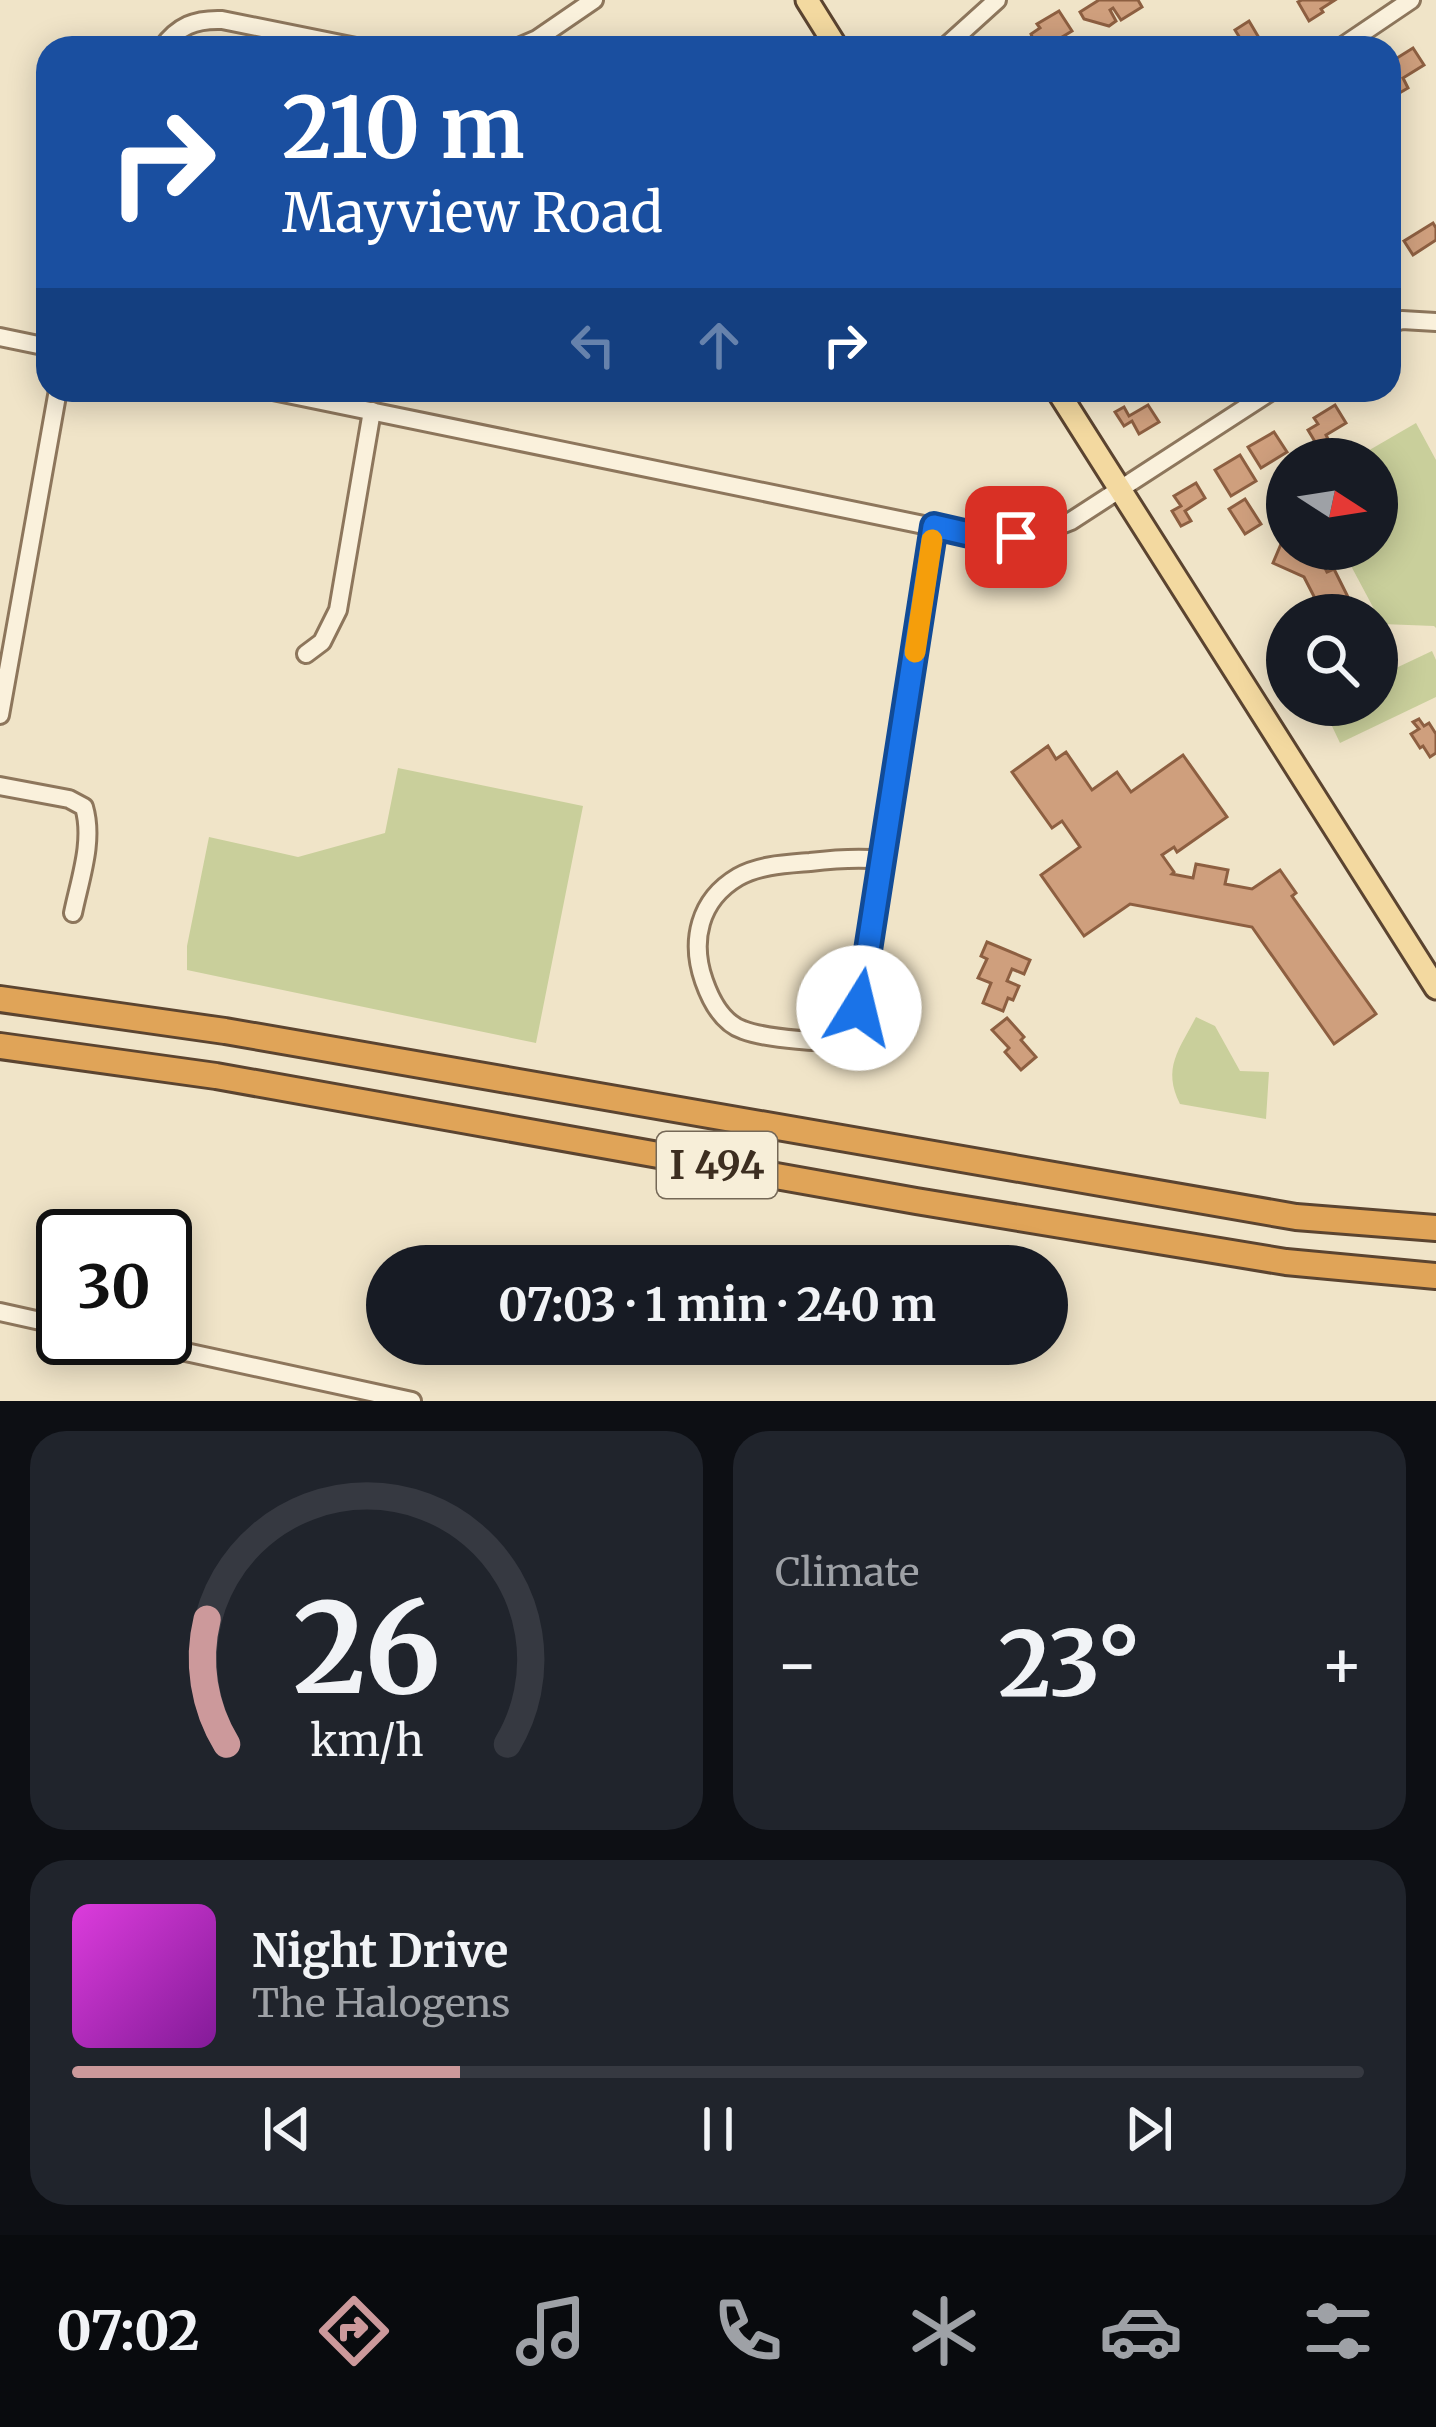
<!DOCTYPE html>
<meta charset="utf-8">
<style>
:root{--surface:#171b24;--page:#20242c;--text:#f1f3f6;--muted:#9ea1a6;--line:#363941;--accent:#cc999b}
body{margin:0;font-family:Merriweather,serif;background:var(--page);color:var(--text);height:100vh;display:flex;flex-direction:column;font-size:45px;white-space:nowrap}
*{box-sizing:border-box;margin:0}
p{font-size:39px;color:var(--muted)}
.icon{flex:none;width:66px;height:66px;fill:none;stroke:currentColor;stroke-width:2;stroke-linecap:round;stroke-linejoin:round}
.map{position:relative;height:1401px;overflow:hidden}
.details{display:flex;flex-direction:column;gap:30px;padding:30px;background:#0d0f14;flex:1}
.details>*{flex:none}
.banner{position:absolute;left:36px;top:36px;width:1365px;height:366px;border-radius:36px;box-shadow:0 6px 30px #0003;background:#1a4fa0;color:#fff;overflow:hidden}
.needle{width:78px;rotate:102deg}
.controls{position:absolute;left:1266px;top:438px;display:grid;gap:24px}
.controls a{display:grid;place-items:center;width:132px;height:132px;border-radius:50%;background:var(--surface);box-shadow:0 6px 30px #0003;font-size:60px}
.speed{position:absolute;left:36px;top:1209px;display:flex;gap:24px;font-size:60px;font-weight:700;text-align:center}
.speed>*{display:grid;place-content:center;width:156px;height:156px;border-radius:50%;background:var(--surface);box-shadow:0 6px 30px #0003;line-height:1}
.speed .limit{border:6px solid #111;border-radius:18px;background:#fff;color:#111}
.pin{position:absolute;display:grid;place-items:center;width:102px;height:102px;color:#fff;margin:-51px;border-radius:24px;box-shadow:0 6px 18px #0006}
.me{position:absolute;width:132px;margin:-66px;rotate:9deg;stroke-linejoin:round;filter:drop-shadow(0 0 9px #0008)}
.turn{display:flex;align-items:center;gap:42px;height:252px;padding:0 48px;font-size:54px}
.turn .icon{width:156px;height:156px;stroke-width:2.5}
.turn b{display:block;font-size:84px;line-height:102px}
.lanes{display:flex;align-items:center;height:114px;padding:0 48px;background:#0003;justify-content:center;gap:60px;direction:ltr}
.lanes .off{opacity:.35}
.big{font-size:90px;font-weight:700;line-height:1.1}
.details .card{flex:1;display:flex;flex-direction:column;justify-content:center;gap:18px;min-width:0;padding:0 42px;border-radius:36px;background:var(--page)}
.details .dial{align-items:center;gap:0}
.dial svg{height:312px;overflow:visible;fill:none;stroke:var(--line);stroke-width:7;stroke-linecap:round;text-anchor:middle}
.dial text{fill:var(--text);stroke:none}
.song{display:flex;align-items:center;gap:36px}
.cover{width:144px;height:144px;border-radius:18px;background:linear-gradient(135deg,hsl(300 70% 55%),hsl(290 70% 35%))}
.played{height:12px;border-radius:6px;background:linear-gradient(90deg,var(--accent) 30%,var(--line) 30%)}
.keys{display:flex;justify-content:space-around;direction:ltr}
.heat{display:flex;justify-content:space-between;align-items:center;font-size:66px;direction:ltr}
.details .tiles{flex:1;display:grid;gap:30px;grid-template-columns:1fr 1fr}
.card:last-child{grid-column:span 2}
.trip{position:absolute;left:366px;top:1245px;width:702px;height:120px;border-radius:60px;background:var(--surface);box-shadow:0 6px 30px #0003;font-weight:700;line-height:120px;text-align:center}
.tabs{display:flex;height:192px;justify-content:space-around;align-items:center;background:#090b0e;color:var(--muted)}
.tabs .icon{width:84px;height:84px}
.tabs .active{color:var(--accent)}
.tabs b{font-size:54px;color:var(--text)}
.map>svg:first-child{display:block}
.green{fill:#c9cf9b}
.building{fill:#cf9f7d;stroke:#8d5f41;stroke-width:3}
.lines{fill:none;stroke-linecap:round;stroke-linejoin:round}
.minor-casing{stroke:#8d765c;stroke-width:22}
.major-casing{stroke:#5b4430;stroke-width:27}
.highway-casing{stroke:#5b4430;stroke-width:30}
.minor{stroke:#faf1dc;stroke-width:16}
.major{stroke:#f3d9a0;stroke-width:21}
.highway{stroke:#e0a458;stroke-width:24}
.route-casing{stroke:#114b97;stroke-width:30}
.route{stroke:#1a73e8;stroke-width:21}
.slow{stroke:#f59e0b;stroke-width:21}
.labels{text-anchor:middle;stroke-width:12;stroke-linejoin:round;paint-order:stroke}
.shield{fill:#f7eed8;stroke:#756857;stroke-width:3}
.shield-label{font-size:39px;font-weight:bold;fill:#3d2e20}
</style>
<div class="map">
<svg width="1436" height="1401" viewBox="0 0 1436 1401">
<rect width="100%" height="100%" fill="#f0e4c8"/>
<g class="green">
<polygon points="1416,423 1436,460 1436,628 1434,626 1382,624 1342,549 1377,549 1377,459 1354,459"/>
<polygon points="1384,643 1396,668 1432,651 1436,660 1436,697 1340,743 1322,705 1377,705 1377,647"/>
<polygon points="398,768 583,806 536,1043 187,970 187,946 209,837 298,857 385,833"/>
<path d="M1196,1017L1215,1026L1240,1071L1269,1072L1266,1119L1180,1104C1162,1068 1179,1050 1196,1017Z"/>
</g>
<g class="building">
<polygon points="1099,0 1138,0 1142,7 1121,20 1113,8 1110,10 1116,21 1109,26 1084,19 1080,12"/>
<polygon points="1302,0 1335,0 1321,9 1323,12 1309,21 1298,2"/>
<polygon points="1059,11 1072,31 1044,48 1022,48 1033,39 1031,34 1040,28 1037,24"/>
<polygon points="1249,21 1265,48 1234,48 1243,43 1235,30"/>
<polygon points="1413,48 1424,65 1403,78 1408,88 1396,95 1389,84 1389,63"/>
<polygon points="1433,223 1436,228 1436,240 1413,255 1404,241"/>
<polygon points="1148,405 1159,422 1139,434 1132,421 1124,426 1115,412 1124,407 1129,416"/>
<polygon points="1335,405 1346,423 1326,435 1328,439 1317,445 1308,430 1318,424 1314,418"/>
<polygon points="1274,432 1287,452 1261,468 1248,447"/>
<polygon points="1240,455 1256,481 1231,496 1215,470"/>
<polygon points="1196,483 1205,498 1185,511 1191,521 1181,526 1172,511 1181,506 1174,496"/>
<polygon points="1245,499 1261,524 1245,534 1229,509"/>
<polygon points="1281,544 1323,564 1327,572 1334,569 1349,599 1322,612 1304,577 1273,563"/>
<polygon points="1419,719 1424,726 1429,723 1436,734 1436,753 1430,757 1423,746 1420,748 1411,734 1419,729 1413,722"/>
<polygon points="1048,746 1056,759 1066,752 1092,790 1117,772 1131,792 1183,755 1227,817 1177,852 1174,847 1162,855 1174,872 1172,874 1193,878 1196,864 1228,870 1225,884 1252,889 1280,870 1296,893 1292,896 1376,1014 1334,1044 1252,927 1130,904 1084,936 1041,875 1080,847 1062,821 1052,828 1012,772"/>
<polygon points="987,942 1030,960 1024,974 1012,969 1007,981 1019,986 1013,1000 1008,998 1003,1011 983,1003 991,983 978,978 987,959 981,956"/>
<polygon points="1007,1018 1024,1037 1021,1040 1036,1057 1021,1070 1005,1052 1009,1048 992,1030"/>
</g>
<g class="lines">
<g class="minor-casing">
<g id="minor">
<path d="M162,48C178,26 195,19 222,20L361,48"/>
<polyline points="516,48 537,39 594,0"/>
<polyline points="944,48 997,0"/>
<polyline points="1340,48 1411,0"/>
<polyline points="1389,324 1402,320 1436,322"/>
<polyline points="0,337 48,347"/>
<polyline points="268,390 982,537 1043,532 1071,521 1273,390"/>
<polyline points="306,654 322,642 338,610 372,411"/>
<polyline points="0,715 58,390"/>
<path d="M0,786L69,799L84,807C94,841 80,879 73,913"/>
<path d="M883,860C858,857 835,859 810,862C786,864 759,865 738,877C699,900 690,941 704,981C711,1001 722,1023 743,1030C769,1040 825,1042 853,1043L934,527"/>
<polyline points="0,1312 63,1326"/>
<polyline points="121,1338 412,1401"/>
</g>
</g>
<g class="major-casing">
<g id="major">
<polyline points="807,0 837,48"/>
<polyline points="1057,390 1436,988"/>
</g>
</g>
<g class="highway-casing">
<g id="highway">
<polyline points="0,999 225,1031 1296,1217 1436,1228"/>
<polyline points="0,1046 216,1076 916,1201 1286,1262 1436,1276"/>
</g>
</g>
<use href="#minor" class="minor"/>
<use href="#major" class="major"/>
<use href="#highway" class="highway"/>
</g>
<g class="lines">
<g class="route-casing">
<polyline id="route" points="859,1008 934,526 982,537 1016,537"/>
</g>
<use href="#route" class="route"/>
<polyline class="slow" points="915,652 932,540"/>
</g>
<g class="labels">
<rect class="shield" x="657" y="1132" width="120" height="66" rx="9"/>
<g class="shield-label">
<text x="717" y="1179">I 494</text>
</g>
</g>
</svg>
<div class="controls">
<a><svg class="needle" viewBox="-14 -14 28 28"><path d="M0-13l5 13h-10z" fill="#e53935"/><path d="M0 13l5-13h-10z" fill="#9ea1a6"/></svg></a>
<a><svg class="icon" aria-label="search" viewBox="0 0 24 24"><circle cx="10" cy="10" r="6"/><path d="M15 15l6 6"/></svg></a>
</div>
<div class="speed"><div class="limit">30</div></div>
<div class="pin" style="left:1016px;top:537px;background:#d93025"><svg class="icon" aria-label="arrive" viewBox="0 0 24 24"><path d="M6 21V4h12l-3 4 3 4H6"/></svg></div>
<svg class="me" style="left:859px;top:1008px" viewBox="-20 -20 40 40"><circle r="19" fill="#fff"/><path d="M0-13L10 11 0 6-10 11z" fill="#1a73e8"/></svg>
<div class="trip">07:03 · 1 min · 240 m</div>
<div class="banner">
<div class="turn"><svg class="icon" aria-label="right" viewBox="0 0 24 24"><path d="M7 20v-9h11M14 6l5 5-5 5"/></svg><div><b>210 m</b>Mayview Road</div></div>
<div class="lanes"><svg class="icon off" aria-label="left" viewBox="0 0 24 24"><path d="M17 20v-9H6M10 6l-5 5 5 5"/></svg><svg class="icon off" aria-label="ahead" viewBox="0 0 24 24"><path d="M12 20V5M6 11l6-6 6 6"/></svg><svg class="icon" aria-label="right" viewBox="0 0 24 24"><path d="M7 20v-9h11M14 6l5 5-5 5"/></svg></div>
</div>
</div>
<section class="details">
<div class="tiles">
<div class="card dial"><svg viewBox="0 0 100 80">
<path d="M14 69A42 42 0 1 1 86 69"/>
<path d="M14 69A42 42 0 0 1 9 37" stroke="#cc999b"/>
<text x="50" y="56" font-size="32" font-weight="700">26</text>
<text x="50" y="72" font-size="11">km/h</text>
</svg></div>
<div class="card"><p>Climate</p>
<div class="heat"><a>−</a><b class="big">23°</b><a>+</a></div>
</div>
<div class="card">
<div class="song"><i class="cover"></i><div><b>Night Drive</b><p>The Halogens</p></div></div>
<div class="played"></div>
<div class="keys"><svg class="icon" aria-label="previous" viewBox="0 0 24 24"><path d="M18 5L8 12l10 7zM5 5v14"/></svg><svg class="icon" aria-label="pause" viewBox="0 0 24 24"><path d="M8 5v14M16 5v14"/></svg><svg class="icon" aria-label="next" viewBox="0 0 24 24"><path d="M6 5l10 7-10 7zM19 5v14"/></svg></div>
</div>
</div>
</section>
<nav class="tabs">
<b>07:02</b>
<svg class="icon active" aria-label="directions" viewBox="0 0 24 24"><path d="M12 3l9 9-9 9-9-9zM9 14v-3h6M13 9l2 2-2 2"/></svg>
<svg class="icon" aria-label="music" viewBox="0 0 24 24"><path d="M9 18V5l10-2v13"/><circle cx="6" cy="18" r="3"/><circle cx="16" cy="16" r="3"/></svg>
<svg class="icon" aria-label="phone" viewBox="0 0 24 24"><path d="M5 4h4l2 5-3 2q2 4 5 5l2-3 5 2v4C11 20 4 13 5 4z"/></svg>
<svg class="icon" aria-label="climate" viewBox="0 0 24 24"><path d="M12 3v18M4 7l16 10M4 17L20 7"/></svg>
<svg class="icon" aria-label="car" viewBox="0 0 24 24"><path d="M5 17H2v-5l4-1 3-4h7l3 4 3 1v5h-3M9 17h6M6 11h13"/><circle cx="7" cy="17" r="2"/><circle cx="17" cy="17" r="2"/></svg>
<svg class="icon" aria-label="filters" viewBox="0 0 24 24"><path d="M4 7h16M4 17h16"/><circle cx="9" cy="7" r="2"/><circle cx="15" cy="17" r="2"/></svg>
</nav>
